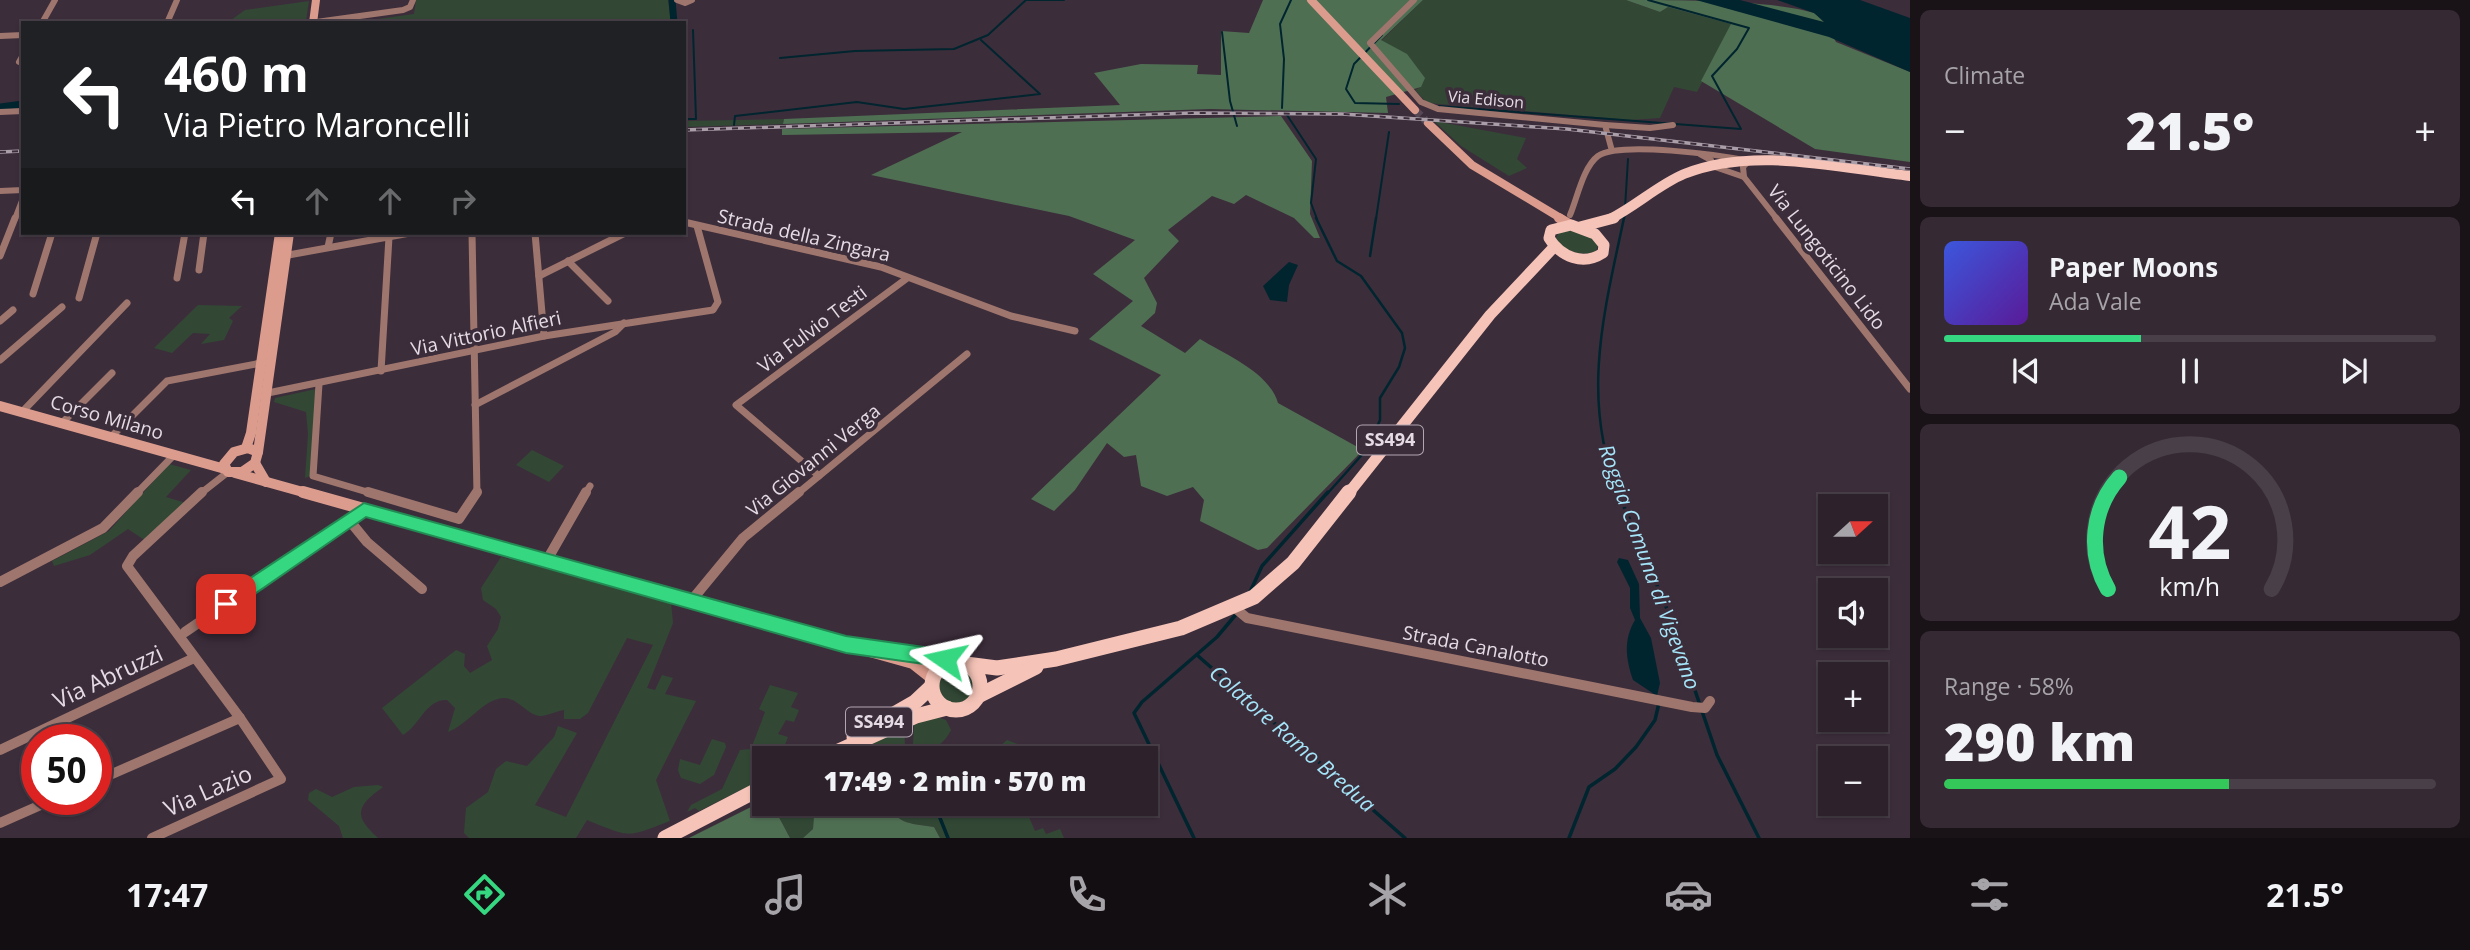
<!DOCTYPE html>
<meta charset="utf-8">
<style>
:root{--surface:#2d222c;--page:#352a34;--text:#f1f3f6;--muted:#a7a4a9;--line:#483f48;--accent:#35d881}
body{margin:0;font-family:"Open Sans",sans-serif;background:var(--page);color:var(--text);height:100vh;display:flex;flex-direction:column;font-size:26px;white-space:nowrap}
*{box-sizing:border-box;margin:0}
p{font-size:23px;color:var(--muted)}
.icon{flex:none;width:38px;height:38px;fill:none;stroke:currentColor;stroke-width:2;stroke-linecap:round;stroke-linejoin:round}
.map{position:relative;flex:1;overflow:hidden}
.drawer{display:flex;flex-direction:column;gap:10px;padding:10px;background:#191318;width:560px}
.drawer>*{flex:none}
.banner{position:absolute;left:21px;top:21px;width:665px;height:214px;border-radius:0px;box-shadow:0 2px 5px #0004,0 0 0 2px var(--line);background:#202124;color:#fff;overflow:hidden}
.needle{width:46px;rotate:69deg}
.tools{position:absolute;left:1818px;top:494px;display:grid;gap:14px}
.tools a{display:grid;place-items:center;width:70px;height:70px;border-radius:0px;background:var(--surface);box-shadow:0 2px 5px #0004,0 0 0 2px var(--line);font-size:35px}
.speed{position:absolute;left:21px;top:724px;display:flex;gap:14px;font-size:35px;font-weight:700;text-align:center}
.speed>*{display:grid;place-content:center;width:91px;height:91px;border-radius:50%;background:var(--surface);box-shadow:0 2px 5px #0004,0 0 0 2px var(--line);line-height:1}
.speed .limit{border:10px solid #d22;background:#fff;color:#111}
.pin{position:absolute;display:grid;place-items:center;width:60px;height:60px;color:#fff;margin:-30px;border-radius:14px;box-shadow:0 4px 10px #0006}
.me{position:absolute;width:77px;margin:-38px;rotate:281deg;stroke-linejoin:round;filter:drop-shadow(0 0 5px #0008)}
.turn{display:flex;align-items:center;gap:24px;height:147px;padding:0 28px;font-size:32px}
.turn .icon{width:91px;height:91px;stroke-width:2.5}
.turn b{display:block;font-size:49px;line-height:60px}
.lanes{display:flex;align-items:center;height:66px;padding:0 28px;background:#0003;justify-content:center;gap:35px;direction:ltr}
.lanes .off{opacity:.35}
.big{font-size:52px;font-weight:800;line-height:1.1}
.drawer .card{flex:1;display:flex;flex-direction:column;justify-content:center;gap:10px;min-width:0;padding:0 24px;border-radius:10px;background:var(--page)}
.drawer .dial{align-items:center;gap:0}
.dial svg{height:182px;overflow:visible;fill:none;stroke:var(--line);stroke-width:7;stroke-linecap:round;text-anchor:middle}
.dial text{fill:var(--text);stroke:none}
.song{display:flex;align-items:center;gap:21px}
.cover{width:84px;height:84px;border-radius:10px;background:linear-gradient(135deg,hsl(230 70% 55%),hsl(270 70% 35%))}
.played{height:7px;border-radius:4px;background:linear-gradient(90deg,var(--accent) 40%,var(--line) 40%)}
.keys{display:flex;justify-content:space-around;direction:ltr}
.heat{display:flex;justify-content:space-between;align-items:center;font-size:38px;direction:ltr}
.charge{height:10px;border-radius:5px;background:linear-gradient(90deg,#34c759 58%,var(--line) 0)}
.trip{position:absolute;left:752px;top:746px;width:406px;height:70px;border-radius:0px;background:var(--surface);box-shadow:0 2px 5px #0004,0 0 0 2px var(--line);font-weight:800;line-height:70px;text-align:center}
.menu{display:flex;height:112px;justify-content:space-around;align-items:center;background:#120e12;color:var(--muted)}
.menu .icon{width:49px;height:49px}
.menu .on{color:var(--accent)}
.menu b{font-size:32px;color:var(--text)}
main{display:flex;flex:1;min-height:0}
.map>svg:first-child{display:block}
.green{fill:#324835}
.forest{fill:#4f6f53}
.water{fill:#00252f}
.lines{fill:none;stroke-linecap:round;stroke-linejoin:round}
.stream-far2{stroke:#00252f;stroke-width:2}
.stream-far1{stroke:#00252f;stroke-width:2.5}
.stream{stroke:#00252f;stroke-width:3.5}
.canal{stroke:#00252f;stroke-width:7}
.secondary-tunnel{stroke:#554754;stroke-width:8;stroke-dasharray:8 4.5;stroke-linecap:butt}
.minor-far2{stroke:#9f766d;stroke-width:6}
.minor-far1{stroke:#9f766d;stroke-width:7}
.minor{stroke:#9f766d;stroke-width:10}
.secondary-far2{stroke:#dc9c8d;stroke-width:8}
.secondary-far1{stroke:#dc9c8d;stroke-width:10}
.secondary{stroke:#dc9c8d;stroke-width:12}
.primary-far2{stroke:#f5c3b7;stroke-width:10}
.primary-far1{stroke:#f5c3b7;stroke-width:11}
.primary{stroke:#f5c3b7;stroke-width:15}
.rail-casing{stroke:#aa9fa9;stroke-width:3.5}
.rail{stroke:#3c2d3b;stroke-width:2;stroke-dasharray:6;stroke-linecap:butt}
.route{fill:#35d881;stroke:#228c54;stroke-width:2}
.labels{text-anchor:middle;stroke-width:7;stroke-linejoin:round;paint-order:stroke}
.far-street-label{font-size:16px;fill:#e4dbe4;stroke:#3c2d3b}
.shield{fill:#3c2d3b;stroke:#b2a7b1;stroke-width:2}
.shield-label{font-size:18px;font-weight:bold;fill:#e4dbe4}
.street-label{font-size:19px;fill:#e4dbe4;stroke:#3c2d3b}
.water-label{font-size:21px;font-style:italic;fill:#a5e5f9;stroke:#3c2d3b}
.near-street-label{font-size:23px;fill:#e4dbe4;stroke:#3c2d3b}
</style>
<main>
<div class="map">
<svg width="1910" height="838" viewBox="0 0 1910 838">
<rect width="100%" height="100%" fill="#3c2d3b"/>
<g class="green">
<polygon points="416,0 668,0 671,23 349,23 414,14"/>
<polygon points="1423,0 1626,0 1660,12 1668,7 1732,24 1697,92 1674,87 1660,118 1630,120 1427,103 1415,90 1421,87 1381,41"/>
<polygon points="309,1 306,21 227,23 245,10"/>
<polygon points="784,119 783,124 684,127 684,121"/>
<polygon points="1434,121 1526,138 1517,159 1527,168 1509,176 1461,146"/>
<path d="M1567,229L1589,234L1598,245L1596,251C1581,257 1565,252 1556,238L1559,232Z"/>
<polygon points="198,305 242,306 229,318 233,321 224,340 201,344 210,334 193,333 172,353 154,348"/>
<polygon points="316,389 310,476 305,478 308,434 306,412 274,402 275,398"/>
<polygon points="532,450 564,466 549,482 516,465"/>
<polygon points="169,464 191,470 166,497 186,503 146,541 128,529 90,555 54,566 52,561 109,531"/>
<path d="M501,557L671,602L673,623L647,688L655,690L662,675L673,678L665,694L696,701L656,780L670,821C625,838 632,838 587,820L576,838H469L464,833L466,808L488,792L496,769L506,761L527,766L554,737L558,726L577,733L535,805L566,817L653,645L627,638L588,713L580,719H564V710C557,711 549,715 542,716C525,716 517,693 498,699C481,703 468,724 448,732L455,708L447,700C426,699 420,725 403,735L382,708L456,650L465,654L464,666L470,673L492,660L487,646L498,629L501,617L496,609L483,600L481,588Z"/>
<circle cx="956" cy="686" r="17"/>
<polygon points="770,685 798,693 791,707 799,710 794,722 786,720 778,734 788,737 780,758 765,758 765,778 699,811 695,808 687,812 691,805 722,789 740,750 751,749 765,712 759,709"/>
<path d="M934,716L946,720L951,730C932,768 877,758 842,758L904,727L905,745L913,744L914,725Z"/>
<polygon points="712,739 725,743 726,747 714,775 700,784 681,778 678,770 680,759 700,765"/>
<polygon points="1007,740 1023,746 1029,758 987,758"/>
<path d="M378,785L383,787C355,807 354,816 378,838H343L339,826L308,800L309,793L316,789L332,797L354,787Z"/>
<polygon points="771,803 815,803 813,829 803,838 790,838"/>
<path d="M890,803H1023L1035,831L1043,828L1046,834L1060,829L1064,838H940L934,827C916,824 894,825 890,803Z"/>
</g>
<g class="forest">
<polygon points="1263,0 1423,0 1381,40 1407,54 1425,78 1421,87 1386,97 1388,113 1210,109 783,124 784,119 1120,105 1094,73 1141,64 1198,65 1197,74 1221,75 1221,31 1249,33"/>
<path d="M1626,0C1674,0 1773,0 1814,13C1825,19 1830,31 1836,42L1910,72V162L1815,149L1701,81L1731,24L1668,7L1660,12Z"/>
<path d="M1281,116L1312,161L1310,214L1320,238H1314L1294,218L1246,195L1234,204L1212,196L1168,230L1179,241L1144,278L1157,303L1155,313L1141,326L1185,353L1200,339C1226,355 1269,372 1278,403L1363,450L1267,548L1258,550L1200,521L1204,500L1193,487L1167,496L1141,486L1136,455L1124,457L1107,443L1075,490L1054,511L1031,499L1161,375L1089,339L1133,301L1093,274L1135,240L1069,216L871,175L962,132L782,135V129Z"/>
<polygon points="765,800 765,803 771,803 774,808 790,838 689,838"/>
<path d="M815,803H890C894,825 916,824 934,827L940,838H803L813,829Z"/>
</g>
<g class="water">
<polygon points="1696,0 1740,0 1824,22 1814,13 1777,0 1860,0 1910,18 1910,72 1829,37"/>
<polygon points="1289,262 1298,265 1289,285 1287,302 1270,300 1263,286"/>
<path d="M1619,558L1628,560L1639,584L1640,618L1651,638L1660,683L1657,696L1633,680C1626,659 1623,640 1635,620L1630,608V588L1617,562Z"/>
</g>
<g class="lines">
<g class="stream-far2">
<polyline points="1033,0 1064,0"/>
<polyline points="1222,32 1230,101 1237,126"/>
<polyline points="1382,35 1354,64 1346,89 1355,103 1399,104"/>
<polyline points="780,58 855,51 954,49 988,35 1026,0 1032,0"/>
<polyline points="1439,106 1741,129 1712,76 1737,49 1749,28 1648,0"/>
<polyline points="1282,108 1284,59 1280,24 1291,0"/>
<polyline points="1287,115 1316,159 1311,203 1317,219"/>
<polyline points="684,119 696,119 693,30"/>
<polyline points="734,125 735,116 857,102 904,109 1040,94 981,40"/>
<polyline points="1625,208 1628,159"/>
<polyline points="1376,219 1389,132"/>
<polyline points="1624,219 1625,214"/>
</g>
<g class="stream-far1">
<polyline points="1316,218 1337,261 1361,276 1402,333 1405,348 1399,367 1380,398 1380,420 1368,448 1327,494"/>
<polyline points="1370,256 1376,218"/>
<path d="M1619,494C1580,400 1604,312 1624,218"/>
</g>
<g class="stream">
<polyline points="1618,492 1667,609 1700,705"/>
<polyline points="1250,592 1262,566 1328,492"/>
<polyline points="1197,655 1405,838"/>
<polyline points="1702,711 1717,755 1759,838"/>
<polyline points="940,818 948,838"/>
<polyline points="1194,838 1134,713 1142,702 1217,637 1238,612"/>
<polyline points="1569,838 1589,787 1615,769 1636,747 1655,720 1659,703"/>
</g>
<g class="canal">
<polyline points="672,0 674,23"/>
<polyline points="0,107 23,104"/>
</g>
<polyline class="secondary-tunnel" points="1415,110 1428,123"/>
<g class="minor-far2">
<polyline points="677,0 685,3 692,0"/>
<polyline points="1414,0 1370,43 1421,102 1438,109 1605,125 1612,151"/>
<polyline points="42,23 55,0"/>
<polyline points="167,23 177,0"/>
<polyline points="309,23 403,10 410,7 413,0"/>
<polyline points="0,36 23,35"/>
<polyline points="23,55 19,62 23,62"/>
<polyline points="0,112 23,111"/>
<polyline points="1605,125 1650,128 1673,125"/>
<polyline points="1700,154 1711,160 1712,166 1744,177 1777,219"/>
<polyline points="0,191 23,190"/>
<path d="M1570,215C1577,199 1583,167 1598,156C1620,141 1721,155 1749,161L1743,167L1744,177"/>
<polyline points="15,219 23,198"/>
</g>
<g class="minor-far1">
<polyline points="1776,218 1910,389"/>
<polyline points="684,222 881,267 1011,316 1075,331"/>
<polyline points="472,233 477,494"/>
<polyline points="535,233 544,336"/>
<polyline points="328,247 331,233"/>
<polyline points="0,256 15,218"/>
<polyline points="283,256 410,233"/>
<polyline points="568,261 608,301"/>
<polyline points="199,270 204,233"/>
<polyline points="539,276 625,233"/>
<polyline points="177,278 185,233"/>
<polyline points="33,294 52,233"/>
<polyline points="79,298 97,233"/>
<polyline points="0,321 13,310"/>
<polyline points="0,360 62,307"/>
<polyline points="381,371 389,237"/>
<polyline points="319,384 313,476 374,494"/>
<polyline points="263,394 544,336 713,310 718,302 697,226"/>
<polyline points="475,405 615,332 624,323"/>
<polyline points="22,412 127,303"/>
<polyline points="61,424 112,373"/>
<polyline points="110,438 167,381 261,363"/>
<polyline points="819,476 736,405 906,279"/>
<polyline points="136,494 173,456"/>
<polyline points="200,494 228,472"/>
<polyline points="585,494 590,486"/>
<polyline points="797,494 967,354"/>
</g>
<g class="minor">
<polyline points="368,492 459,519 477,492"/>
<polyline points="349,520 367,542 422,589"/>
<polyline points="547,560 586,492"/>
<polyline points="0,582 103,528 138,492"/>
<polyline points="691,601 743,538 799,492"/>
<polyline points="1235,608 1247,618 1692,707 1705,708 1710,701"/>
<polyline points="185,632 364,510"/>
<polyline points="0,750 194,658"/>
<polyline points="96,781 240,718"/>
<polyline points="0,823 52,800"/>
<polyline points="152,838 281,779 240,718 127,566 133,556 202,492"/>
</g>
<g class="secondary-far2">
<polyline points="1311,0 1415,110"/>
<polyline points="313,23 316,0"/>
<polyline points="1428,123 1472,165 1562,219"/>
</g>
<g class="secondary-far1">
<polyline points="1559,218 1571,225"/>
<polyline points="0,406 225,469"/>
<polyline points="246,448 251,433 280,233"/>
<polygon points="248,448 258,452 255,463 242,472 228,472 224,464 234,452"/>
<polyline points="258,452 289,233"/>
<polyline points="255,463 266,482"/>
<polyline points="235,473 310,494"/>
</g>
<g class="secondary">
<polyline points="303,492 913,663 932,678"/>
<polyline points="879,648 916,652 956,662"/>
</g>
<path class="primary-far2" d="M1610,219C1636,206 1658,185 1684,174C1754,146 1838,168 1910,176"/>
<g class="primary-far1">
<path d="M1571,225L1595,234L1604,245L1603,253C1583,266 1561,257 1549,238L1551,230Z"/>
<polyline points="1580,227 1614,218"/>
<polyline points="1348,494 1490,315 1554,247"/>
</g>
<g class="primary">
<circle cx="956" cy="686" r="24"/>
<polyline points="966,664 997,668 1056,659 1181,628 1254,597 1293,563 1349,492"/>
<polyline points="980,695 1036,667"/>
<polyline points="854,737 915,702 931,687"/>
<polyline points="823,758 916,716 947,708"/>
<polyline points="665,838 765,786"/>
</g>
<g class="rail-casing">
<g id="rail">
<polyline points="684,130 1192,113 1342,114 1567,129 1910,169"/>
<polyline points="0,152 23,151"/>
</g>
</g>
<use href="#rail" class="rail"/>
</g>
<polygon class="route" points="364,503 846,636 945,650 952,653 954,659 952,665 945,667 846,653 366,517 233,609 220,609 217,604 220,598"/>
<g class="labels">
<g class="far-street-label">
<text transform="translate(1486 99) rotate(5)" y="6">Via Edison</text>
</g>
<g class="shield">
<rect x="1357" y="425.5" width="66" height="29" rx="5"/>
<rect x="846" y="707.5" width="66" height="29" rx="5"/>
</g>
<g class="shield-label">
<text x="1390" y="446">SS494</text>
<text x="879" y="728">SS494</text>
</g>
<g class="street-label">
<text transform="translate(804 235) rotate(13)" y="7">Strada della Zingara</text>
<text transform="translate(1827 257) rotate(52)" y="7">Via Lungoticino Lido</text>
<text transform="translate(812 329) rotate(-37)" y="7">Via Fulvio Testi</text>
<text transform="translate(486 333) rotate(-12)" y="7">Via Vittorio Alfieri</text>
<text transform="translate(107 417) rotate(16)" y="7">Corso Milano</text>
<text transform="translate(813 460) rotate(-39)" y="7">Via Giovanni Verga</text>
<text transform="translate(1476 646) rotate(11)" y="7">Strada Canalotto</text>
</g>
<g class="water-label">
<text transform="translate(1649 567) rotate(70)" y="7">Roggia Comuna di Vigevano</text>
<text transform="translate(1292 739) rotate(41)" y="7">Colatore Ramo Bredua</text>
</g>
<g class="near-street-label">
<text transform="translate(108 677) rotate(-25)" y="8">Via Abruzzi</text>
<text transform="translate(208 791) rotate(-24)" y="8">Via Lazio</text>
</g>
</g>
</svg>
<div class="tools">
<a><svg class="needle" viewBox="-14 -14 28 28"><path d="M0-13l5 13h-10z" fill="#e53935"/><path d="M0 13l5-13h-10z" fill="#a7a4a9"/></svg></a>
<a><svg class="icon" aria-label="sound" viewBox="0 0 24 24"><path d="M4 9h4l5-4v14l-5-4H4zM17 9q2 3 0 6"/></svg></a>
<a>+</a>
<a>−</a>
</div>
<div class="speed"><div class="limit">50</div></div>
<div class="pin" style="left:226px;top:604px;background:#d93025"><svg class="icon" aria-label="arrive" viewBox="0 0 24 24"><path d="M6 21V4h12l-3 4 3 4H6"/></svg></div>
<svg class="me" style="left:945px;top:659px" viewBox="-20 -20 40 40"><path d="M0-17L14 15 0 8-14 15z" fill="#35d881" stroke="#fff" stroke-width="4"/></svg>
<div class="trip">17:49 · 2 min · 570 m</div>
<div class="banner">
<div class="turn"><svg class="icon" aria-label="left" viewBox="0 0 24 24"><path d="M17 20v-9H6M10 6l-5 5 5 5"/></svg><div><b>460 m</b>Via Pietro Maroncelli</div></div>
<div class="lanes"><svg class="icon" aria-label="left" viewBox="0 0 24 24"><path d="M17 20v-9H6M10 6l-5 5 5 5"/></svg><svg class="icon off" aria-label="ahead" viewBox="0 0 24 24"><path d="M12 20V5M6 11l6-6 6 6"/></svg><svg class="icon off" aria-label="ahead" viewBox="0 0 24 24"><path d="M12 20V5M6 11l6-6 6 6"/></svg><svg class="icon off" aria-label="right" viewBox="0 0 24 24"><path d="M7 20v-9h11M14 6l5 5-5 5"/></svg></div>
</div>
</div>
<section class="drawer">
<div class="card"><p>Climate</p>
<div class="heat"><a>−</a><b class="big">21.5°</b><a>+</a></div>
</div>
<div class="card">
<div class="song"><i class="cover"></i><div><b>Paper Moons</b><p>Ada Vale</p></div></div>
<div class="played"></div>
<div class="keys"><svg class="icon" aria-label="previous" viewBox="0 0 24 24"><path d="M18 5L8 12l10 7zM5 5v14"/></svg><svg class="icon" aria-label="pause" viewBox="0 0 24 24"><path d="M8 5v14M16 5v14"/></svg><svg class="icon" aria-label="next" viewBox="0 0 24 24"><path d="M6 5l10 7-10 7zM19 5v14"/></svg></div>
</div>
<div class="card dial"><svg viewBox="0 0 100 80">
<path d="M14 69A42 42 0 1 1 86 69"/>
<path d="M14 69A42 42 0 0 1 19 20" stroke="#35d881"/>
<text x="50" y="56" font-size="32" font-weight="700">42</text>
<text x="50" y="72" font-size="11">km/h</text>
</svg></div>
<div class="card"><p>Range · 58%</p><b class="big">290 km</b><div class="charge"></div></div>
</section>
</main>
<nav class="menu">
<b>17:47</b>
<svg class="icon on" aria-label="directions" viewBox="0 0 24 24"><path d="M12 3l9 9-9 9-9-9zM9 14v-3h6M13 9l2 2-2 2"/></svg>
<svg class="icon" aria-label="music" viewBox="0 0 24 24"><path d="M9 18V5l10-2v13"/><circle cx="6" cy="18" r="3"/><circle cx="16" cy="16" r="3"/></svg>
<svg class="icon" aria-label="phone" viewBox="0 0 24 24"><path d="M5 4h4l2 5-3 2q2 4 5 5l2-3 5 2v4C11 20 4 13 5 4z"/></svg>
<svg class="icon" aria-label="climate" viewBox="0 0 24 24"><path d="M12 3v18M4 7l16 10M4 17L20 7"/></svg>
<svg class="icon" aria-label="car" viewBox="0 0 24 24"><path d="M5 17H2v-5l4-1 3-4h7l3 4 3 1v5h-3M9 17h6M6 11h13"/><circle cx="7" cy="17" r="2"/><circle cx="17" cy="17" r="2"/></svg>
<svg class="icon" aria-label="filters" viewBox="0 0 24 24"><path d="M4 7h16M4 17h16"/><circle cx="9" cy="7" r="2"/><circle cx="15" cy="17" r="2"/></svg>
<b>21.5°</b>
</nav>
